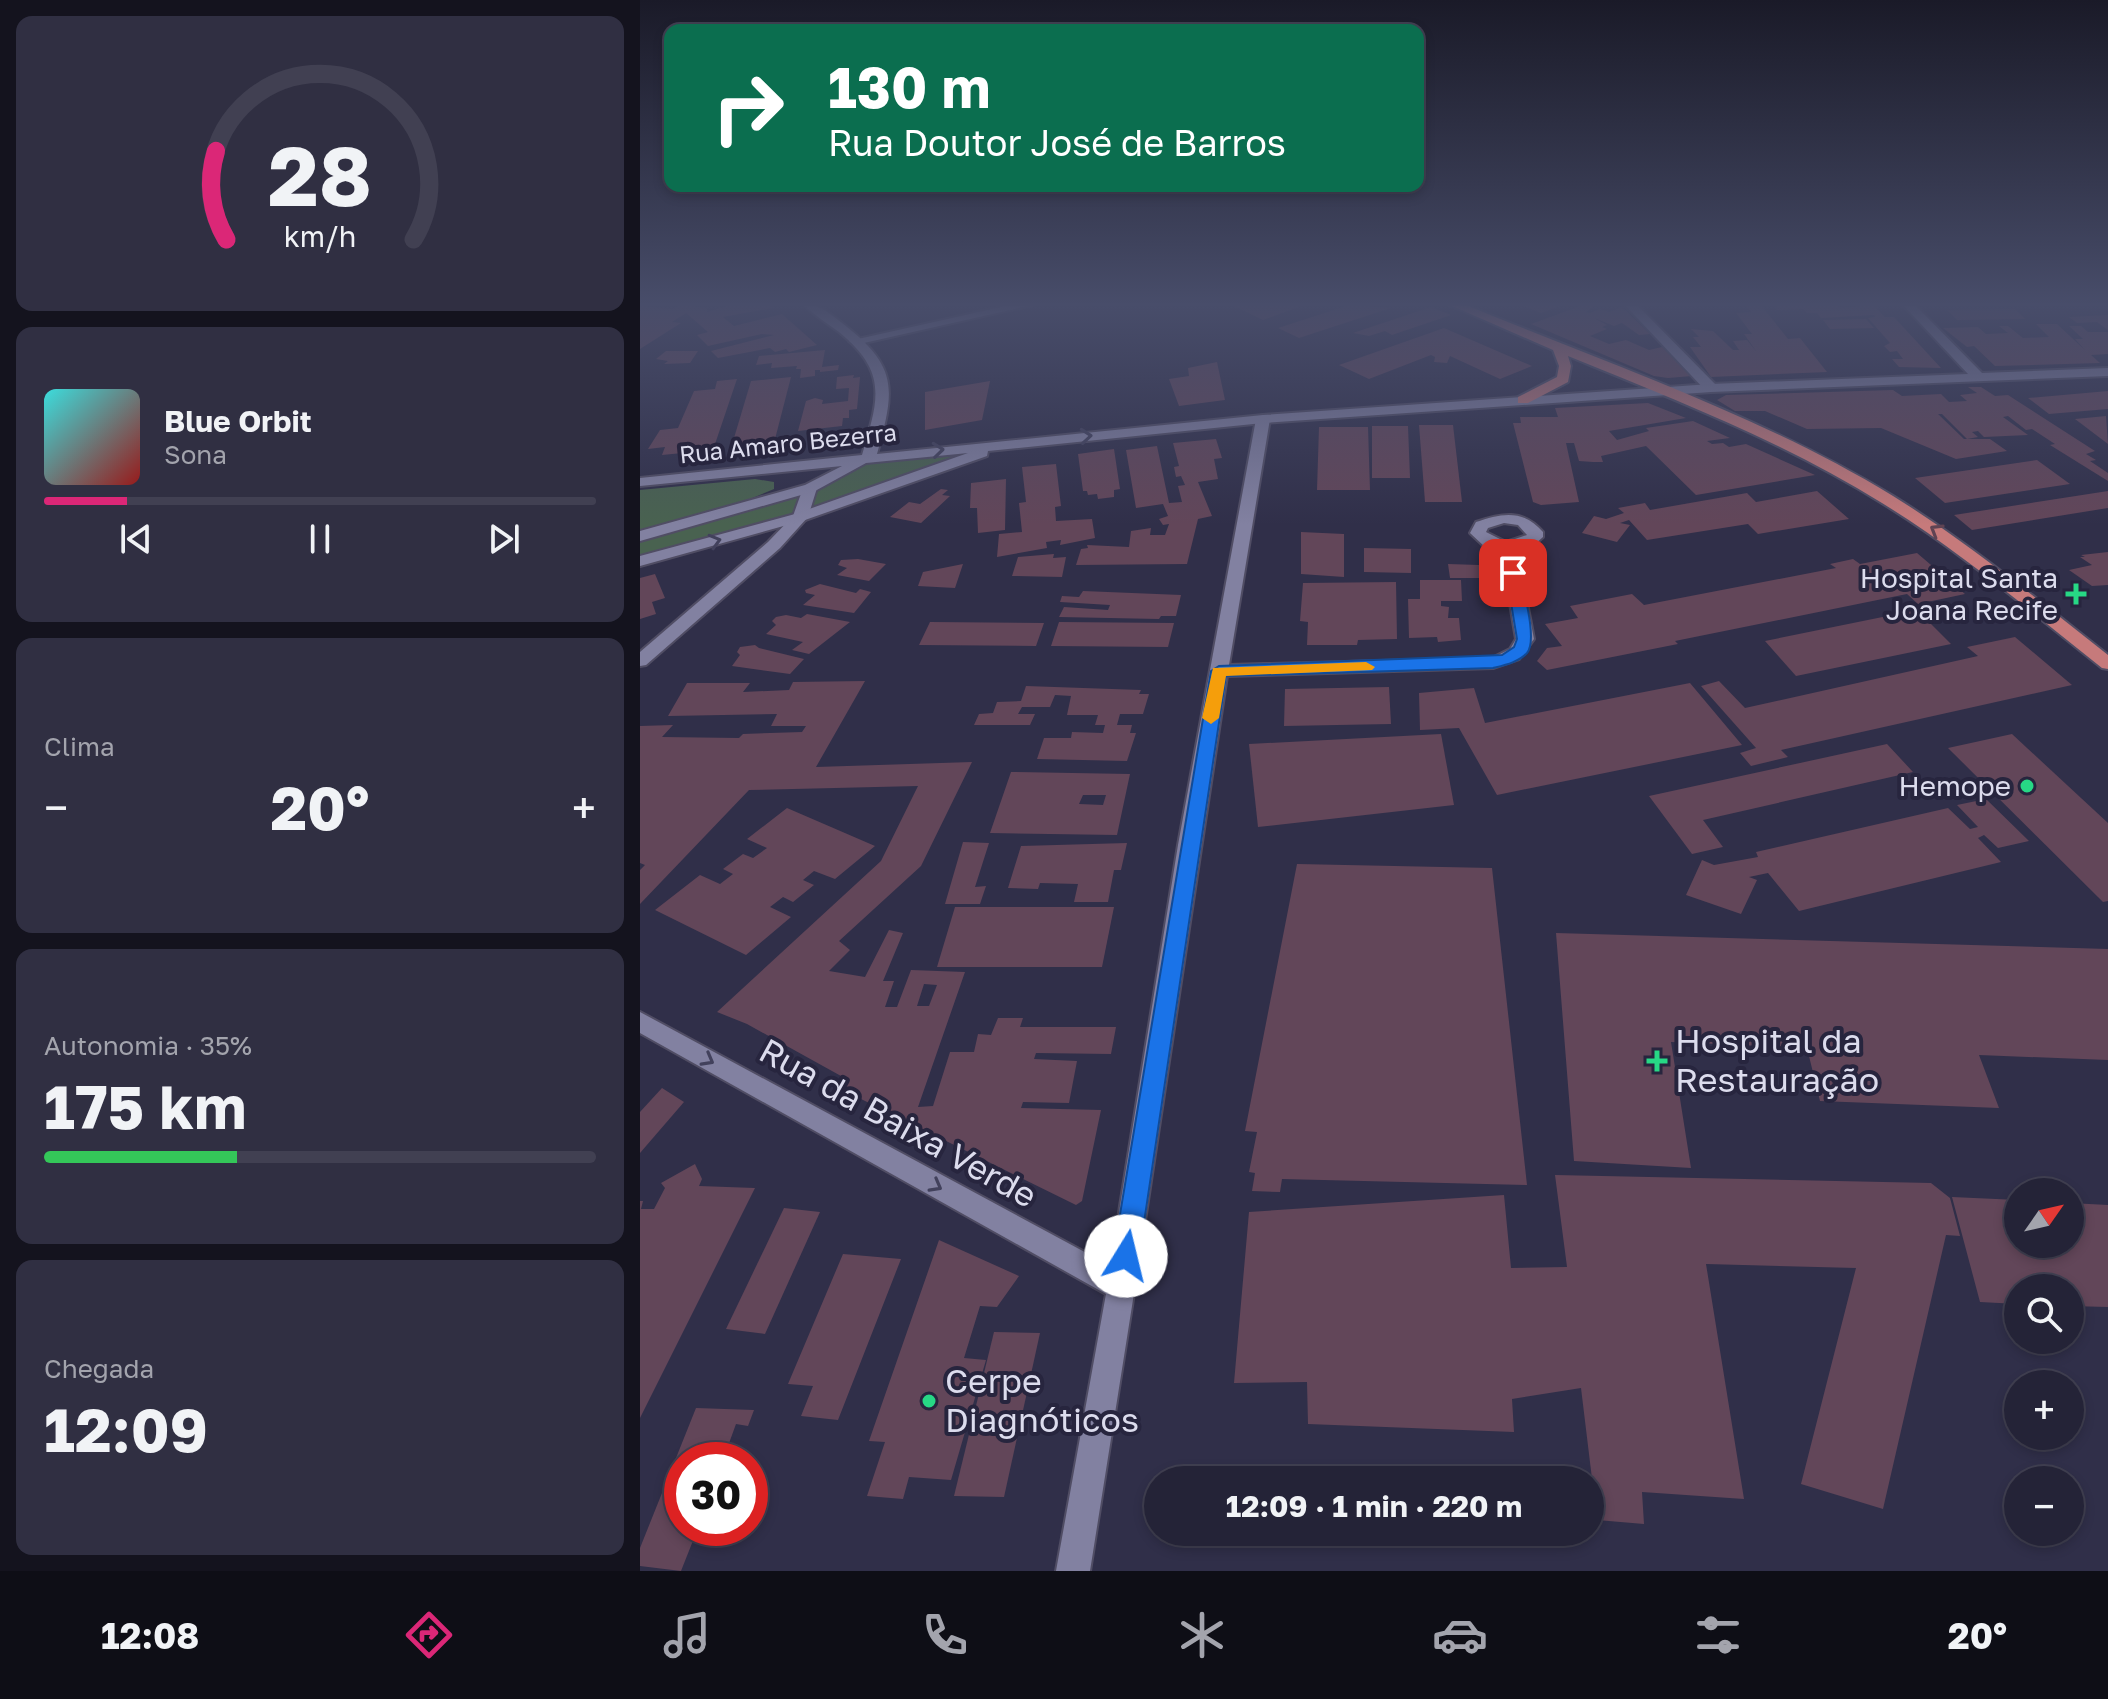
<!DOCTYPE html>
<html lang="pt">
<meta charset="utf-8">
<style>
:root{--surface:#242337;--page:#302f42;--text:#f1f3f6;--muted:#a3a4ad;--line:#414052;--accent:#db2777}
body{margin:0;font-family:"Golos Text",sans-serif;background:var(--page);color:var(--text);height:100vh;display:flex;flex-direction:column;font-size:30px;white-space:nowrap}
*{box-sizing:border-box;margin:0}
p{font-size:26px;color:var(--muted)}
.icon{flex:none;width:44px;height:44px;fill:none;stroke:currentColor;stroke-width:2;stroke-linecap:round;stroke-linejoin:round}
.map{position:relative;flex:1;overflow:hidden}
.sheet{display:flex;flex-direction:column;gap:16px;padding:16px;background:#14131e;width:640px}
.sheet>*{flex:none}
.top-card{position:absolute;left:24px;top:24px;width:760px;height:168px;border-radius:16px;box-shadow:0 4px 12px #0003,0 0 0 2px var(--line);background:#0b6e4f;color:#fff;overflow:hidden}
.needle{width:52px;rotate:56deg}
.controls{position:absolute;left:1364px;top:1178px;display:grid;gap:16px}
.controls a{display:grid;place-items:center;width:80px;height:80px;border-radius:50%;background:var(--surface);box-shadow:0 4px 12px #0003,0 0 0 2px var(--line);font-size:40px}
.speed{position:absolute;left:24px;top:1442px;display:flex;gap:16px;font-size:40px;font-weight:700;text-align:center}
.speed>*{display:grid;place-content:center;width:104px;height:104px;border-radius:50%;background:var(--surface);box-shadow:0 4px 12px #0003,0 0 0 2px var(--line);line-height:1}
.speed .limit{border:12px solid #d22;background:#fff;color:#111}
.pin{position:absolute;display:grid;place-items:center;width:68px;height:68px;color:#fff;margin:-34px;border-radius:16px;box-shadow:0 4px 12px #0006}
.me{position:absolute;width:88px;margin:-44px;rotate:9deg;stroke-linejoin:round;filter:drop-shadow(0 0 6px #0008)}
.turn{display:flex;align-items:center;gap:28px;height:168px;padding:0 32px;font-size:36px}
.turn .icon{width:104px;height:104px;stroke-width:2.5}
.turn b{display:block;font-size:56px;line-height:68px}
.big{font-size:60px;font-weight:700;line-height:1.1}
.sheet .card{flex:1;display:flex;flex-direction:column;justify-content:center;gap:12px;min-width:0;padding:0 28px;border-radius:16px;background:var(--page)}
.sheet .dial{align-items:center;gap:0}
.dial svg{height:208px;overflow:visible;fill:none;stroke:var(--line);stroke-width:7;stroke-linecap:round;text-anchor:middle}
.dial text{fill:var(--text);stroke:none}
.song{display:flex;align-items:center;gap:24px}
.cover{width:96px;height:96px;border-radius:12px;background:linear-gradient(135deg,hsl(180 70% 55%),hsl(0 70% 35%))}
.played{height:8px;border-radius:4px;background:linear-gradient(90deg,var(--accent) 15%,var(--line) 15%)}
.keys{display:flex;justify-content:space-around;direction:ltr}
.heat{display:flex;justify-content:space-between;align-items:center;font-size:44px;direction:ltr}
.charge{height:12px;border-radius:6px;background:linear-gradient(90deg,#34c759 35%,var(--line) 0)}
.trip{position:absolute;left:504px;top:1466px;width:460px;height:80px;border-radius:40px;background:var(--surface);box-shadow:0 4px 12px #0003,0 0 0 2px var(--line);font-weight:700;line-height:80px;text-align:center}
.tab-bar{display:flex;height:128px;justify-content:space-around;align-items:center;background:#0e0e16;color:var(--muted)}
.tab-bar .icon{width:56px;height:56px}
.tab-bar .active{color:var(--accent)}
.tab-bar b{font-size:36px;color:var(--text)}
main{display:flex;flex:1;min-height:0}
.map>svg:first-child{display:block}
.green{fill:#496250}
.building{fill:#624659;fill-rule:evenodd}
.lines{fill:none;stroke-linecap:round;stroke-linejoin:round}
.street-casing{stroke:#504d64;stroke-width:4}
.secondary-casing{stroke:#504d64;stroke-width:4}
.primary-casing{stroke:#504d64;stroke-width:4}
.street{fill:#8281a1;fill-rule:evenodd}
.secondary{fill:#8281a1;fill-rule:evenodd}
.primary{fill:#c67a7b;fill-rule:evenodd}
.oneway{stroke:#42415c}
.oneway2{stroke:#5f4353}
.route{fill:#1a73e8;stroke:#114b97;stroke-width:2}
.slow{fill:#f59e0b}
.poi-dot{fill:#27d885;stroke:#27253e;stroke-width:3}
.labels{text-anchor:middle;stroke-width:8;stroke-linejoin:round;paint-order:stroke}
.far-street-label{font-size:24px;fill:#dcdced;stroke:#27253e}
.poi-label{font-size:28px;fill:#dcdced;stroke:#27253e;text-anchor:end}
.near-poi-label{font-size:34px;fill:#dcdced;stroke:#27253e;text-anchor:start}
.near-street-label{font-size:34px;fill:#dcdced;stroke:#27253e}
</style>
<main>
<section class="sheet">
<div class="card dial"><svg viewBox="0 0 100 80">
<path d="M14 69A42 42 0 1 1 86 69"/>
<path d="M14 69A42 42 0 0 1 10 35" stroke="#db2777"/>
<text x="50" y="56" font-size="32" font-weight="700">28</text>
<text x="50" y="72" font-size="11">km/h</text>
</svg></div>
<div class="card">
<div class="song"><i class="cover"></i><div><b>Blue Orbit</b><p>Sona</p></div></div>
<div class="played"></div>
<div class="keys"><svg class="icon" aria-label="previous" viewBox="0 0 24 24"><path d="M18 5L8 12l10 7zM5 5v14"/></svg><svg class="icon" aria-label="pause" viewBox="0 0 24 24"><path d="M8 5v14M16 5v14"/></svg><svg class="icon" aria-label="next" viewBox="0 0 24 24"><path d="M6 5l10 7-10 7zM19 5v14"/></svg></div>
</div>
<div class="card"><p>Clima</p>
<div class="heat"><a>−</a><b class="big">20°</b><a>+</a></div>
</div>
<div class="card"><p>Autonomia · 35%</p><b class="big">175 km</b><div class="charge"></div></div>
<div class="card"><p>Chegada</p><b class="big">12:09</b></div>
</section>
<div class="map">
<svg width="1468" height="1571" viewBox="0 0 1468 1571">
<rect width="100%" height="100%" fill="#302f49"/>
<g class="green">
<polygon points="367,443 277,478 0,561 0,537 175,488 228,459"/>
<polygon points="115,479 134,482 134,489 110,499 0,530 0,490"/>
</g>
<g class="building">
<polygon points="41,305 67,308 67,312 90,305 128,305 133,308 83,317 94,326 142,314 177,345 149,352 146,349 135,352 130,348 78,358 71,351 134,335 122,334 68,346 57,335 68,332 46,313 32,322 41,323 0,349 0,306 32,309"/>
<polygon points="592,305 664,305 623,320"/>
<polygon points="709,305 751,308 659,338 638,328"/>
<polygon points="881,305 923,305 901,313"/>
<polygon points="943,305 955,305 946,312 950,313 960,309 969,312 982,307 1010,334 999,335 982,323 974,326 954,318 967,325 962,327 967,329 950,336 969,344 986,340 1009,350 1022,347 1052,376 1028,378 1014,376 891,324"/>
<polygon points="1106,305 1121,305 1148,339 1160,338 1187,372 1071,377 1050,347 1061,347 1053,337 1059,337 1051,329 1073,331 1093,350 1099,350 1093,341 1107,340 1116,351 1104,334 1112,334 1096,313 1111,312"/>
<polygon points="1135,305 1197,305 1201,308 1233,305 1245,317 1254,317 1301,368 1259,367 1252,359 1263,359 1257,351 1250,352 1244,346 1250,343 1228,318 1235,317 1234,315 1181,318 1177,313 1167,313 1163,309 1137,310"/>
<polygon points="791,307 811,315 752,335 745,331 729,336 713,333"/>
<polygon points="1375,309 1385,319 1317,320 1307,310"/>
<polygon points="1468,315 1468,330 1457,322 1437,323 1429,317"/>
<polygon points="1226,319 1234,328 1190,329 1183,320"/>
<polygon points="1396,324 1417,324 1445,350 1435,339 1443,339 1429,326 1441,326 1448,332 1468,332 1468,354 1451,355 1460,363 1355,366 1334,346 1327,347 1303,328 1338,327 1346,334 1368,333 1359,326 1368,326 1383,338 1409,337"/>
<polygon points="804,328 892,366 860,379 810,356 807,363 794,362 795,357 791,355 729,379 699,365"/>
<polygon points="185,350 182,367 199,365 198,370 180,372 180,370 175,370 175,376 160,378 161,369 156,369 157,366 131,368 132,363 116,365 119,356"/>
<polygon points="26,351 58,351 50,363 24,364 28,361 16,359"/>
<polygon points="577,362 585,400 539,406 529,379 549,376 548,368"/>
<polygon points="214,375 213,378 220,377 217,409 209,410 209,418 203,418 202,426 158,431 166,401 175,398 183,400 182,404 208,401 209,388 196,389 197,377"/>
<polygon points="151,377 134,443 91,448 111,381"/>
<polygon points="97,379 73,450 22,455 25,447 8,449 20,430 38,428 54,391 75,389 77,381"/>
<polygon points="350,381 342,420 285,430 285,392"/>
<polygon points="1328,387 1341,387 1355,396 1368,395 1455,451 1446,454 1456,460 1450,461 1468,473 1468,481 1410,445 1415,444 1392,429 1386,430 1368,416 1363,417 1388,435 1344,437 1338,431 1332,432 1338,437 1327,439 1302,414 1298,414 1324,439 1350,439 1367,451 1316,459 1241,428 1167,429 1125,411 1095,411 1077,400 1086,395 1253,390 1262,396 1301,394 1309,402 1327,401 1320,395 1337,393"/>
<polygon points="1468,391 1468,409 1409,414 1388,398"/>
<polygon points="1008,403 1046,418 969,431 977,440 1009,431 1006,428 1053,421 1090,438 1067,441 1072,444 1083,443 1089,447 1106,444 1175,475 1056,495 1006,446 961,456 963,462 953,462 939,461 934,443 926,443 939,502 901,505 893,502 873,423 881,423 880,417 918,417 915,408"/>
<polygon points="1466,416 1468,444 1435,419"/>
<polygon points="779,425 813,425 822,502 785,502"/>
<polygon points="732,426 768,426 770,478 732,478"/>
<polygon points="679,427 728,427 730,490 677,490"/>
<polygon points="576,439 582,458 574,459 578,479 558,482 572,516 558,519 547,564 436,565 441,549 448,548 447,545 489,547 491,531 511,528 510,535 525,535 529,524 523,525 519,519 528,516 523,504 496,508 486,450 517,446 529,503 542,502 538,486 545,485 541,476 536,477 534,467 539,466 533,443"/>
<polygon points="474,449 480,489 474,490 474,497 458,499 457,494 448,495 447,491 443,491 438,454"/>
<polygon points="1397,460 1430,484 1305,503 1275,478"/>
<polygon points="416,464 421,506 415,507 416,521 452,519 455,538 420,545 421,540 406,542 407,548 357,557 359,534 382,532 379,503 386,502 382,467"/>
<polygon points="366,479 365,530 338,533 337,508 330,508 331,483"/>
<polygon points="301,489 308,490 302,495 310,496 281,523 250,517 269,502 280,504"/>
<polygon points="1177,491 1209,519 1118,534 1108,524 1007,540 989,520 980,523 990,525 977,542 942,533 954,516 966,519 984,513 978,508 1005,503 1010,510 1107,493 1116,502"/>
<polygon points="1468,491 1468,508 1332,530 1314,515"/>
<polygon points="661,532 704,534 704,577 661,574"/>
<polygon points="724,548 771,549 771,573 724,572"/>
<polygon points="1468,552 1468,585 1452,586 1429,570 1452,565 1440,557 1445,557 1441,555"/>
<polygon points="1277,553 1325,594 1278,604 1267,594 1035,641 1038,644 907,670 897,661 907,648 922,646 905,624 938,618 930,606 992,594 1004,605 1196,568 1190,564 1213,559 1220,564"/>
<polygon points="414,554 413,558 426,557 422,577 372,576 378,557"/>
<polygon points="218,559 246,564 229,581 197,575 207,568 198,565 201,560"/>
<polygon points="323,564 315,588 278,586 283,572"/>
<polygon points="808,564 839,565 841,578 810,578"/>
<polygon points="15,574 25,598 12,602 16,614 0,619 0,578"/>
<polygon points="780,580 821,580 822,601 801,601 801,606 809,607 808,618 819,618 821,640 798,642 797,637 769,638 768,599 780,599"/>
<polygon points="756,582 757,639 718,640 717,645 667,645 668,622 660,621 663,583"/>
<polygon points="180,584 216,593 220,589 231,592 214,613 163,605 175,595 166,593 165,590"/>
<polygon points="443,591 541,595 536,616 521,616 519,619 419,617 424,607 468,610 470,605 420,602 422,596 439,597"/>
<polygon points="1277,610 1311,644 1156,676 1125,641"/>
<polygon points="167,614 210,622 169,654 152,650 163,642 126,634 136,625 132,621 136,617 146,615 161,618"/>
<polygon points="290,622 404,623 396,646 279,645"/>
<polygon points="419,622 534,623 528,647 411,646"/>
<polygon points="1375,637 1432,685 1141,750 1148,757 1111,766 1100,753 1116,748 1061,686 1079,681 1105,708 1338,656 1327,647"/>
<polygon points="115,645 119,648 164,659 150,674 92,666 100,655 97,652 100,647"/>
<path d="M225,681L176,767L332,762L281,866L199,941L210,950L189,971L225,977L249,930L263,933L243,981H254L245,1007H257L271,970L325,972L278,1107L293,1106L310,1052H334L338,1034L351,1035L358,1018H383L380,1027H476L471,1054L396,1053L394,1059L437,1061L429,1103L383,1102L381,1108L461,1110L442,1201L436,1205L221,1099L197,1086L201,1076L107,1024L77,1012L241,861L278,786L109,790L0,904V870L5,865L0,863V726L33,725L22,737L99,738L103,734L162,732L166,726H131L137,714L28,716L47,683H110L103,692L149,690L153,682ZM284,984L297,985L289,1006H277Z"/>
<polygon points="1050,683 1102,745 857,795 819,728 780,730 779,693 834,688 845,723"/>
<polygon points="386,686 501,690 499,694 509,694 503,714 480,714 477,725 492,725 490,733 496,733 487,761 397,759 404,738 431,738 432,732 463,733 465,725 455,725 458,715 427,715 431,696 415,695 410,707 382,707 378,714 395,714 390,725 334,725 339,714 353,713 357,702 381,701"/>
<polygon points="749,687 751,724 644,726 645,689"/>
<polygon points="801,734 814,805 618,827 609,744"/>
<polygon points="1372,734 1468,823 1468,901 1463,902 1308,748"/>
<polygon points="1247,744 1273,772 1063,820 1083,847 1052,854 1009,796"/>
<path d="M371,772L490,774L477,835L350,833ZM443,795H466L463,805L439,804Z"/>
<polygon points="1346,799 1389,841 1358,848 1344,835 1338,838 1361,862 1159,911 1128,873 1109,877 1117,880 1101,914 1046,895 1062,860 1074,865 1118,857 1116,852 1308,808 1330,829 1338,827 1317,805"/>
<polygon points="147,808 235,846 195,879 174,871 163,880 174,885 153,902 143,897 130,907 151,917 106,955 15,910 60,875 80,884 93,874 83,869 103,854 113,858 127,848 107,839"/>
<polygon points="323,842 349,843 335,887 346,886 340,904 305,904"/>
<polygon points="487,843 481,870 474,870 468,902 434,902 438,884 400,883 398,889 368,888 381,846"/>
<polygon points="657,864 852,868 887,1185 642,1179 640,1192 612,1191 615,1173 609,1172 617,1132 605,1131"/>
<polygon points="315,907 474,907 462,967 297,967"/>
<polygon points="916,933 1468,949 1468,1060 1339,1055 1359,1108 1180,1101 1167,1048 1031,1042 1051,1168 934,1161"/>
<polygon points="22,1088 44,1102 0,1153 0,1112"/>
<polygon points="55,1164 62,1179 59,1186 115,1188 0,1418 0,1201 3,1201 1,1209 14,1209 25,1188 21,1183"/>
<polygon points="915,1175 1291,1183 1310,1198 1320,1236 1306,1235 1243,1509 1161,1484 1216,1268 1066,1264 1104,1499 1002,1492 1004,1524 957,1520 941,1388 872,1399 874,1432 668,1424 667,1382 594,1383 609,1212 864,1195 871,1268 927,1267"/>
<polygon points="1312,1197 1378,1200 1378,1244 1430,1244 1430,1203 1468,1205 1468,1307 1430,1306 1430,1288 1378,1288 1378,1304 1340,1302"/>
<polygon points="144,1208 180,1212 125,1334 86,1329"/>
<polygon points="299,1240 379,1276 357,1307 340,1306 324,1358 346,1360 311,1480 269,1477 263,1499 227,1496 245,1442 229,1441"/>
<polygon points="203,1254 261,1259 198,1420 161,1416 173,1386 148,1384"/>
<polygon points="354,1332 400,1333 364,1497 314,1496"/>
<polygon points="56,1408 114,1410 108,1426 96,1424 88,1446 99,1449 94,1460 42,1460 42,1528 58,1528 41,1571 0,1566 0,1548"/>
</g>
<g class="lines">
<g class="street-casing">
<g id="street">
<polygon points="370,305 392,305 215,345 209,341"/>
<polygon points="985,305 997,305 1076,385 1076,391 1066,391"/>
<path d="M623,415L630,419L589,665L852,658L870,649L876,639L861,551L845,547L830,533L836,522C862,513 883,509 903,532V537L894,545L877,551L894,639L879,659L853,668L587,676L495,1287L491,1297L481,1300L471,1297L467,1287L538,845L616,419ZM864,523L878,525L887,535L866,542L846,532L848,528Z"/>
<polygon points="170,484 177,488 168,517 140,548 6,665 0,666 0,652 128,542 153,516 163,488"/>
</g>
</g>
<g class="secondary-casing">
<g id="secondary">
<path d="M164,305C180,304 189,313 202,323C259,367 255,389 237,454L623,415L1071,384L1328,374L1263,305H1275L1342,373L1468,368V376L1071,392L623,423L348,451L347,456L165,520L0,566V556L155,514L328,453L226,463L175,491L0,541V531L165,485L202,466L0,486V478L222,455C238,400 249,373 199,332C187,323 174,315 164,305Z"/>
<polygon points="0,1012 491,1277 495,1287 450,1571 416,1571 466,1294 0,1033"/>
</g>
</g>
<g class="primary-casing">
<path id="primary" d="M810,305H826C969,364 1120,415 1253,496C1329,543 1398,600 1468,655V669L1462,668C1390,611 1320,551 1242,503C1144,442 1034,399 928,356L931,366L928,382L888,403H878V397L917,377L919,366L913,350Z"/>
</g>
<use href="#street" class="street"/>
<use href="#secondary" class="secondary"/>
<use href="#primary" class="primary"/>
</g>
<defs><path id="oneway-chevron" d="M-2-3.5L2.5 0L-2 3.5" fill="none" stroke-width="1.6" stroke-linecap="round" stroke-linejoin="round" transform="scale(2)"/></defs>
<g class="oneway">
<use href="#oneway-chevron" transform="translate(446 436) rotate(-5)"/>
<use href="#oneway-chevron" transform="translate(298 450) rotate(-6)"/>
<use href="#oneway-chevron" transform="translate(75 541) rotate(-16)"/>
<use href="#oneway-chevron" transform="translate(68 1060) rotate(29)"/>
<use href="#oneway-chevron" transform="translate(296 1186) rotate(29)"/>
</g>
<use class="oneway2" href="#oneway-chevron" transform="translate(1296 530) rotate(-149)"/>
<linearGradient id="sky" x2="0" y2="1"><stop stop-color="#1a1a28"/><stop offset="0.58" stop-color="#484d6a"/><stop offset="1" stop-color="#484d6a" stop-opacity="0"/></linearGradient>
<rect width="1468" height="525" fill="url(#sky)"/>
<path class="route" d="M873,568L880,573C883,589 898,640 887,653C879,662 865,665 853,668L586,676L499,1256L495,1264L486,1268L477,1264L473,1256L571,671L579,666L862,655L874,647L877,639L866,573Z"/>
<polygon class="slow" points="726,662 735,667 732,670 586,676 579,718 571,724 562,718 573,668"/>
<g class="poi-dot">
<path d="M1432 582h8v8h8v8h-8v8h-8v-8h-8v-8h8z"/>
<circle cx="1387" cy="786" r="8"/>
<path d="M1013 1049h8v8h8v8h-8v8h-8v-8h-8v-8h8z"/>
<circle cx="289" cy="1401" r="8"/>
</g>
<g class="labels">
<g class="far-street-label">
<text transform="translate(148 444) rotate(-6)" y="8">Rua Amaro Bezerra</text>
</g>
<g class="poi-label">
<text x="1418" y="588">Hospital Santa<tspan x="1418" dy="32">Joana Recife</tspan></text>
<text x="1371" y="796">Hemope</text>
</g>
<g class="near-poi-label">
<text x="1035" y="1053">Hospital da<tspan x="1035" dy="39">Restauração</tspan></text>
<text x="305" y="1393">Cerpe<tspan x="305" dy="39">Diagnóticos</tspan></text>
</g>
<g class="near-street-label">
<text transform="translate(258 1123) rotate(29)" y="12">Rua da Baixa Verde</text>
</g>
</g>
</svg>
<div class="controls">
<a><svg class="needle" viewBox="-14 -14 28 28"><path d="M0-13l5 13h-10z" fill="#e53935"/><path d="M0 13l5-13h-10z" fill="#a3a4ad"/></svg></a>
<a><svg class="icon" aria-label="search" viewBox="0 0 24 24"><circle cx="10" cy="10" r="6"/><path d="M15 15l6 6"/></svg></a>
<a>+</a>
<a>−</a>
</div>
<div class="speed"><div class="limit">30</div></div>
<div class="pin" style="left:873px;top:573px;background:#d93025"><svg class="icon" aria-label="arrive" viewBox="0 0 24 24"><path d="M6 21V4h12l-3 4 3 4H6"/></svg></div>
<svg class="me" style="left:486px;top:1256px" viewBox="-20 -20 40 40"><circle r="19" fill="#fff"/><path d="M0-13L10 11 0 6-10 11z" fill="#1a73e8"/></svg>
<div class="trip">12:09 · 1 min · 220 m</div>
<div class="top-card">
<div class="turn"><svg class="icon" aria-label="right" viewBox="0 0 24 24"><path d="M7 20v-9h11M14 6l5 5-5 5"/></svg><div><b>130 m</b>Rua Doutor José de Barros</div></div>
</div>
</div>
</main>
<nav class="tab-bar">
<b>12:08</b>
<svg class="icon active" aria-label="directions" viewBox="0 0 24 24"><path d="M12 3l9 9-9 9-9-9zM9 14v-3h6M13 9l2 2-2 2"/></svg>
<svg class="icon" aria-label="music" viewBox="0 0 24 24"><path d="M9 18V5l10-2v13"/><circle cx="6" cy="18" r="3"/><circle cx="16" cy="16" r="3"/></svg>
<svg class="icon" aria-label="phone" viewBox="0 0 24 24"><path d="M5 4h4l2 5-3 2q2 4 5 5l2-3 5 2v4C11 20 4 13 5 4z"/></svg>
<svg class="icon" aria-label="climate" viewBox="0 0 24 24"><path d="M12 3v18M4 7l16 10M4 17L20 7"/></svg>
<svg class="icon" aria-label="car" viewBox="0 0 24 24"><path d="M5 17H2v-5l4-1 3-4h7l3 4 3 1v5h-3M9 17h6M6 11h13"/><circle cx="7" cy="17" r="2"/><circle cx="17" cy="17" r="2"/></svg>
<svg class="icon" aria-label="filters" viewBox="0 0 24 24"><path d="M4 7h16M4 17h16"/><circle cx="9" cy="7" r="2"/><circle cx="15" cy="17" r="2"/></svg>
<b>20°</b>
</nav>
